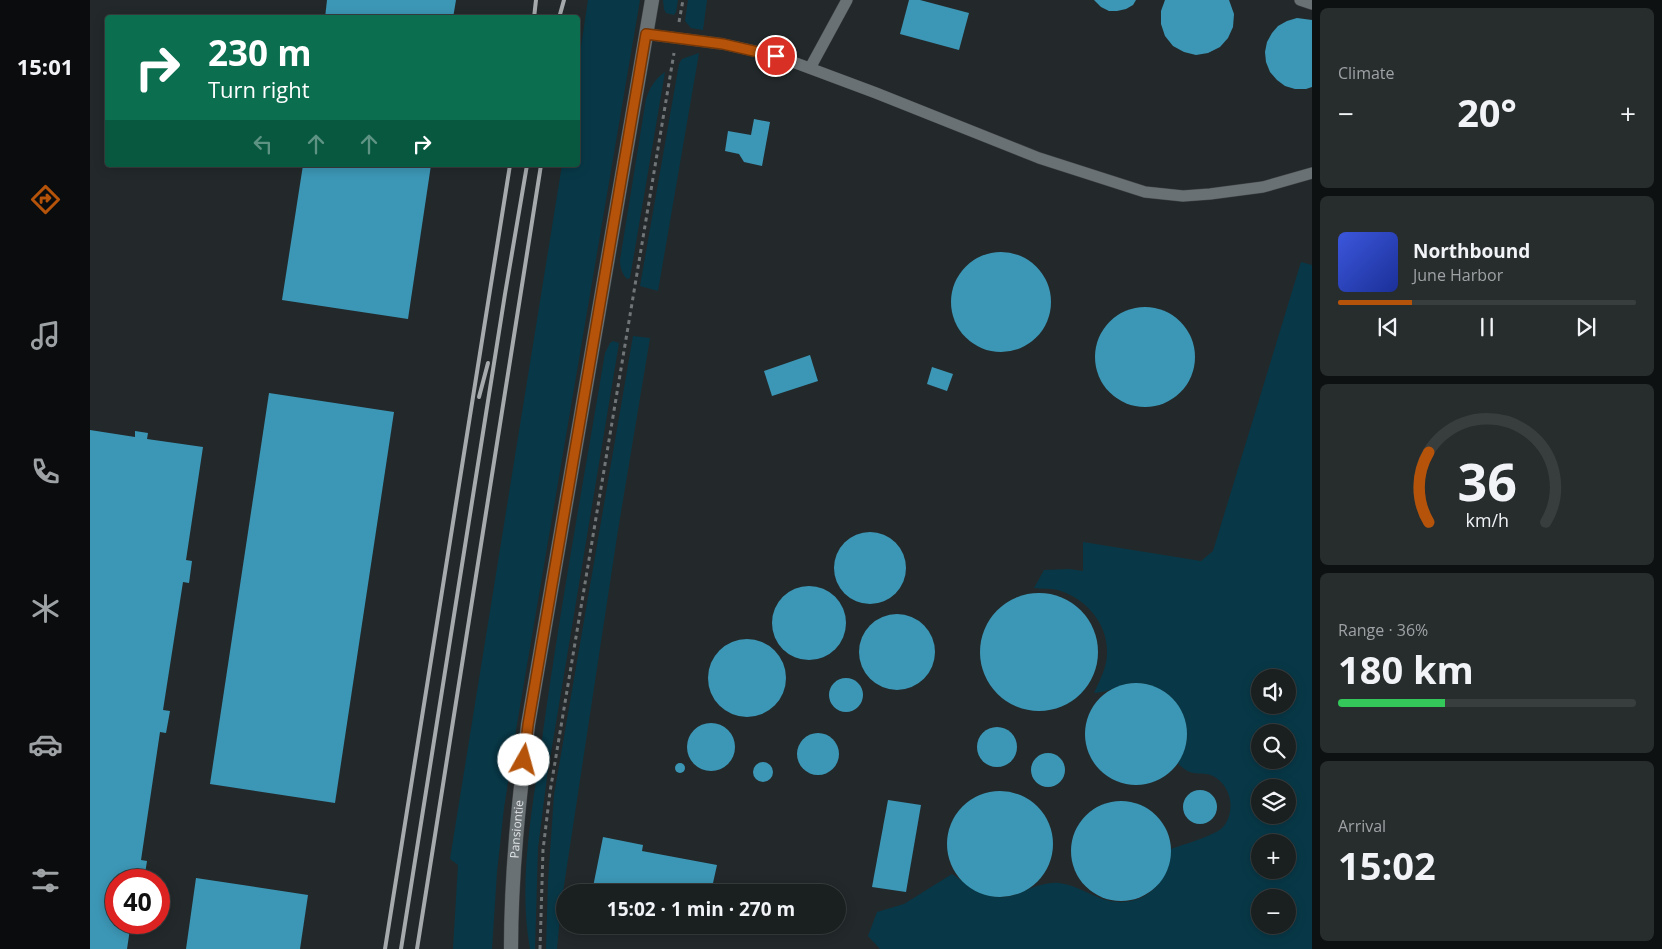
<!DOCTYPE html>
<meta charset="utf-8">
<style>
:root{--surface:#1a1f20;--page:#272c2d;--text:#f1f3f6;--muted:#9fa2a5;--line:#383d3e;--accent:#b45309}
body{margin:0;font-family:"Open Sans",sans-serif;background:var(--page);color:var(--text);height:100vh;display:flex;flex-direction:column;font-size:19px;white-space:nowrap}
*{box-sizing:border-box;margin:0}
p{font-size:16px;color:var(--muted)}
.icon{flex:none;width:28px;height:28px;fill:none;stroke:currentColor;stroke-width:2;stroke-linecap:round;stroke-linejoin:round}
.map{position:relative;flex:1;overflow:hidden}
.drawer{display:flex;flex-direction:column;gap:8px;padding:8px;background:#0e1112;width:350px}
.drawer>*{flex:none}
.guide{position:absolute;left:15px;top:15px;width:475px;height:152px;border-radius:5px;box-shadow:0 2px 12px #0003,0 0 0 1px var(--line);background:#0b6e4f;color:#fff;overflow:hidden}
.buttons{position:absolute;left:1161px;top:669px;display:grid;gap:10px}
.buttons a{display:grid;place-items:center;width:45px;height:45px;border-radius:50%;background:var(--surface);box-shadow:0 2px 12px #0003,0 0 0 1px var(--line);font-size:25px}
.speed{position:absolute;left:15px;top:869px;display:flex;gap:10px;font-size:25px;font-weight:700;text-align:center}
.speed>*{display:grid;place-content:center;width:65px;height:65px;border-radius:50%;background:var(--surface);box-shadow:0 2px 12px #0003,0 0 0 1px var(--line);line-height:1}
.speed .limit{border:8px solid #d22;background:#fff;color:#111}
.pin{position:absolute;display:grid;place-items:center;width:42px;height:42px;color:#fff;margin:-21px;border:2px solid #fff;border-radius:50%;box-shadow:0 1px 5px #0007}
.me{position:absolute;width:55px;margin:-28px;rotate:7deg;stroke-linejoin:round;filter:drop-shadow(0 0 4px #0008)}
.turn{display:flex;align-items:center;gap:18px;height:105px;padding:0 20px;font-size:22px}
.turn .icon{width:65px;height:65px;stroke-width:2.5}
.turn b{display:block;font-size:35px;line-height:42px}
.lanes{display:flex;align-items:center;height:48px;padding:0 20px;background:#0003;justify-content:center;gap:25px;direction:ltr}
.lanes .off{opacity:.35}
.big{font-size:38px;font-weight:700;line-height:1.1}
.drawer .card{flex:1;display:flex;flex-direction:column;justify-content:center;gap:8px;min-width:0;padding:0 18px;border-radius:8px;background:var(--page)}
.drawer .dial{align-items:center;gap:0}
.dial svg{height:130px;overflow:visible;fill:none;stroke:var(--line);stroke-width:7;stroke-linecap:round;text-anchor:middle}
.dial text{fill:var(--text);stroke:none}
.song{display:flex;align-items:center;gap:15px}
.cover{width:60px;height:60px;border-radius:8px;background:linear-gradient(135deg,hsl(230 70% 55%),hsl(230 70% 35%))}
.played{height:5px;border-radius:2px;background:linear-gradient(90deg,var(--accent) 25%,var(--line) 25%)}
.keys{display:flex;justify-content:space-around;direction:ltr}
.heat{display:flex;justify-content:space-between;align-items:center;font-size:28px;direction:ltr}
.charge{height:8px;border-radius:4px;background:linear-gradient(90deg,#34c759 36%,var(--line) 0)}
.trip{position:absolute;left:466px;top:884px;width:290px;height:50px;border-radius:25px;background:var(--surface);box-shadow:0 2px 12px #0003,0 0 0 1px var(--line);font-weight:700;line-height:50px;text-align:center}
main{display:flex;flex:1;min-height:0}
.tabs{display:flex;flex-direction:column;width:90px;justify-content:space-around;align-items:center;background:#0a0c0d;color:var(--muted)}
.tabs .icon{width:35px;height:35px}
.tabs .active{color:var(--accent)}
.tabs b{font-size:22px;color:var(--text)}
.map>svg:first-child{display:block}
.green{fill:#083847;fill-rule:evenodd}
.building{fill:#3c97b6}
.lines{fill:none;stroke-linecap:round;stroke-linejoin:round}
.service-casing{stroke:#3f4446;stroke-width:12}
.tertiary-casing{stroke:#3f4446;stroke-width:15}
.path{stroke:#707577;stroke-width:3;stroke-dasharray:4 4;stroke-linecap:butt}
.service{stroke:#6a7174;stroke-width:11}
.tertiary{stroke:#6a7174;stroke-width:14}
.rail{stroke:#a6aaac;stroke-width:4}
.route-casing{stroke:#753606;stroke-width:12}
.route{stroke:#b45309;stroke-width:9}
.labels{text-anchor:middle;stroke-width:5;stroke-linejoin:round;paint-order:stroke}
.street-label{font-size:12px;fill:#dfe3e5;stroke:#23292b}
</style>
<main>
<nav class="tabs">
<b>15:01</b>
<svg class="icon active" aria-label="directions" viewBox="0 0 24 24"><path d="M12 3l9 9-9 9-9-9zM9 14v-3h6M13 9l2 2-2 2"/></svg>
<svg class="icon" aria-label="music" viewBox="0 0 24 24"><path d="M9 18V5l10-2v13"/><circle cx="6" cy="18" r="3"/><circle cx="16" cy="16" r="3"/></svg>
<svg class="icon" aria-label="phone" viewBox="0 0 24 24"><path d="M5 4h4l2 5-3 2q2 4 5 5l2-3 5 2v4C11 20 4 13 5 4z"/></svg>
<svg class="icon" aria-label="climate" viewBox="0 0 24 24"><path d="M12 3v18M4 7l16 10M4 17L20 7"/></svg>
<svg class="icon" aria-label="car" viewBox="0 0 24 24"><path d="M5 17H2v-5l4-1 3-4h7l3 4 3 1v5h-3M9 17h6M6 11h13"/><circle cx="7" cy="17" r="2"/><circle cx="17" cy="17" r="2"/></svg>
<svg class="icon" aria-label="filters" viewBox="0 0 24 24"><path d="M4 7h16M4 17h16"/><circle cx="9" cy="7" r="2"/><circle cx="15" cy="17" r="2"/></svg>
</nav>
<div class="map">
<svg width="1222" height="949" viewBox="0 0 1222 949">
<rect width="100%" height="100%" fill="#23292b"/>
<g class="green">
<polygon points="498,0 550,0 427,724 414,808 407,872 402,949 363,949 368,865 360,859 472,165 488,165 488,66"/>
<polygon points="573,0 588,0 586,12 584,15 576,13 574,9"/>
<polygon points="598,0 617,0 613,30 601,28 595,21"/>
<polygon points="609,53 568,291 550,286 589,64 592,59"/>
<path d="M575,72L540,278L537,279C532,274 530,267 530,260L556,99C560,87 565,79 575,72Z"/>
<path d="M1211,262L1222,265V949H790L778,936L787,912L814,904L862,874C884,889 904,906 932,892C943,887 957,882 969,883C987,885 1002,897 1020,901C1055,908 1079,882 1081,849C1095,844 1116,838 1128,831C1139,825 1143,808 1139,796C1137,788 1131,780 1123,776C1115,772 1107,775 1100,772C1096,771 1091,766 1088,764C1092,755 1096,748 1097,738C1099,708 1075,683 1045,683C1035,683 1028,687 1019,690C1014,692 1009,692 1004,693C1010,680 1017,667 1017,653C1018,623 995,598 968,590C960,588 952,589 944,588L954,570L979,569L993,571V542L1111,561L1123,551ZM1170,678H1198V705H1170ZM1198,732V760H1170V732ZM1170,788H1198V815H1170ZM1198,842V870H1170V842ZM1170,898H1198V925H1170Z"/>
<polygon points="543,336 560,338 528,530 471,905 467,949 456,949 458,881 464,795"/>
<path d="M523,341L529,343L457,777L448,848L445,949H440C428,882 442,812 451,746C469,614 493,484 515,353L520,343Z"/>
</g>
<g class="building">
<polygon points="237,0 366,0 363,18 235,18"/>
<polygon points="819,0 830,0 879,13 869,50 810,34"/>
<polygon points="1004,0 1046,0 1043,5 1036,9 1027,11 1019,11 1011,7"/>
<polygon points="1075,0 1139,0 1144,14 1143,27 1138,38 1130,47 1118,53 1106,55 1094,52 1083,46 1075,36 1071,24 1071,11"/>
<polygon points="1207,18 1222,20 1222,87 1216,89 1205,89 1195,86 1187,80 1180,72 1176,62 1175,52 1177,42 1182,33 1188,26 1197,21"/>
<polygon points="664,119 680,122 672,166 654,162 649,154 635,151 638,131 661,135"/>
<polygon points="213,165 341,165 318,319 192,300"/>
<circle cx="911" cy="302" r="50"/>
<circle cx="1055" cy="357" r="50"/>
<polygon points="720,355 728,381 682,396 674,371"/>
<polygon points="842,367 863,374 857,391 837,384"/>
<polygon points="179,393 304,412 245,803 120,784"/>
<polygon points="0,430 45,437 45,431 58,433 57,439 113,447 96,560 102,561 99,583 93,582 73,710 80,711 76,733 70,732 51,860 57,861 54,880 26,880 26,922 41,922 37,949 0,949"/>
<circle cx="780" cy="568" r="36"/>
<circle cx="719" cy="623" r="37"/>
<circle cx="949" cy="652" r="59"/>
<circle cx="807" cy="652" r="38"/>
<circle cx="657" cy="678" r="39"/>
<circle cx="756" cy="695" r="17"/>
<circle cx="1046" cy="734" r="51"/>
<circle cx="621" cy="747" r="24"/>
<circle cx="907" cy="747" r="20"/>
<circle cx="728" cy="754" r="21"/>
<circle cx="958" cy="770" r="17"/>
<circle cx="673" cy="772" r="10"/>
<circle cx="590" cy="768" r="5"/>
<circle cx="1110" cy="807" r="17"/>
<circle cx="910" cy="844" r="53"/>
<polygon points="798,800 831,805 816,892 782,887"/>
<circle cx="1031" cy="851" r="50"/>
<polygon points="513,837 553,845 552,851 627,865 621,892 502,892"/>
<polygon points="106,878 218,895 210,949 96,949"/>
</g>
<g class="lines">
<g class="service-casing">
<g id="service">
<polyline points="1210,0 1222,4"/>
<polyline points="556,34 633,44 687,56 786,93 949,158 1055,192 1093,196 1120,194 1173,187 1222,173"/>
<polyline points="720,68 757,0"/>
</g>
</g>
<g class="tertiary-casing">
<g id="tertiary">
<path id="s1" d="M421,949C421,874 429,800 438,725L562,0"/>
</g>
</g>
<g class="path">
<polyline points="589,22 593,0"/>
<polyline points="450,949 453,850 460,792 584,53"/>
</g>
<use href="#service" class="service"/>
<use href="#tertiary" class="tertiary"/>
<g class="rail">
<polyline points="444,18 446,0"/>
<polyline points="469,18 474,0"/>
<polyline points="389,397 398,363"/>
<polyline points="295,949 420,165"/>
<polyline points="311,949 415,294 437,165"/>
<polyline points="327,949 451,165"/>
</g>
</g>
<g class="lines">
<g class="route-casing">
<polyline id="route" points="434,760 438,725 556,34 633,44 686,56"/>
</g>
<use href="#route" class="route"/>
</g>
<g class="labels">
<g class="street-label">
<text dy="4" stroke="none"><textPath href="#s1" startOffset="120">Pansiontie</textPath></text>
</g>
</g>
</svg>
<div class="buttons">
<a><svg class="icon" aria-label="sound" viewBox="0 0 24 24"><path d="M4 9h4l5-4v14l-5-4H4zM17 9q2 3 0 6"/></svg></a>
<a><svg class="icon" aria-label="search" viewBox="0 0 24 24"><circle cx="10" cy="10" r="6"/><path d="M15 15l6 6"/></svg></a>
<a><svg class="icon" aria-label="layers" viewBox="0 0 24 24"><path d="M12 4l9 5-9 5-9-5zM3 14l9 5 9-5"/></svg></a>
<a>+</a>
<a>−</a>
</div>
<div class="speed"><div class="limit">40</div></div>
<div class="pin" style="left:686px;top:56px;background:#d93025"><svg class="icon" aria-label="arrive" viewBox="0 0 24 24"><path d="M6 21V4h12l-3 4 3 4H6"/></svg></div>
<svg class="me" style="left:434px;top:760px" viewBox="-20 -20 40 40"><circle r="19" fill="#fff"/><path d="M0-13L10 11 0 6-10 11z" fill="#b45309"/></svg>
<div class="trip">15:02 · 1 min · 270 m</div>
<div class="guide">
<div class="turn"><svg class="icon" aria-label="right" viewBox="0 0 24 24"><path d="M7 20v-9h11M14 6l5 5-5 5"/></svg><div><b>230 m</b>Turn right</div></div>
<div class="lanes"><svg class="icon off" aria-label="left" viewBox="0 0 24 24"><path d="M17 20v-9H6M10 6l-5 5 5 5"/></svg><svg class="icon off" aria-label="ahead" viewBox="0 0 24 24"><path d="M12 20V5M6 11l6-6 6 6"/></svg><svg class="icon off" aria-label="ahead" viewBox="0 0 24 24"><path d="M12 20V5M6 11l6-6 6 6"/></svg><svg class="icon" aria-label="right" viewBox="0 0 24 24"><path d="M7 20v-9h11M14 6l5 5-5 5"/></svg></div>
</div>
</div>
<section class="drawer">
<div class="card"><p>Climate</p>
<div class="heat"><a>−</a><b class="big">20°</b><a>+</a></div>
</div>
<div class="card">
<div class="song"><i class="cover"></i><div><b>Northbound</b><p>June Harbor</p></div></div>
<div class="played"></div>
<div class="keys"><svg class="icon" aria-label="previous" viewBox="0 0 24 24"><path d="M18 5L8 12l10 7zM5 5v14"/></svg><svg class="icon" aria-label="pause" viewBox="0 0 24 24"><path d="M8 5v14M16 5v14"/></svg><svg class="icon" aria-label="next" viewBox="0 0 24 24"><path d="M6 5l10 7-10 7zM19 5v14"/></svg></div>
</div>
<div class="card dial"><svg viewBox="0 0 100 80">
<path d="M14 69A42 42 0 1 1 86 69"/>
<path d="M14 69A42 42 0 0 1 14 26" stroke="#b45309"/>
<text x="50" y="56" font-size="32" font-weight="700">36</text>
<text x="50" y="72" font-size="11">km/h</text>
</svg></div>
<div class="card"><p>Range · 36%</p><b class="big">180 km</b><div class="charge"></div></div>
<div class="card"><p>Arrival</p><b class="big">15:02</b></div>
</section>
</main>
